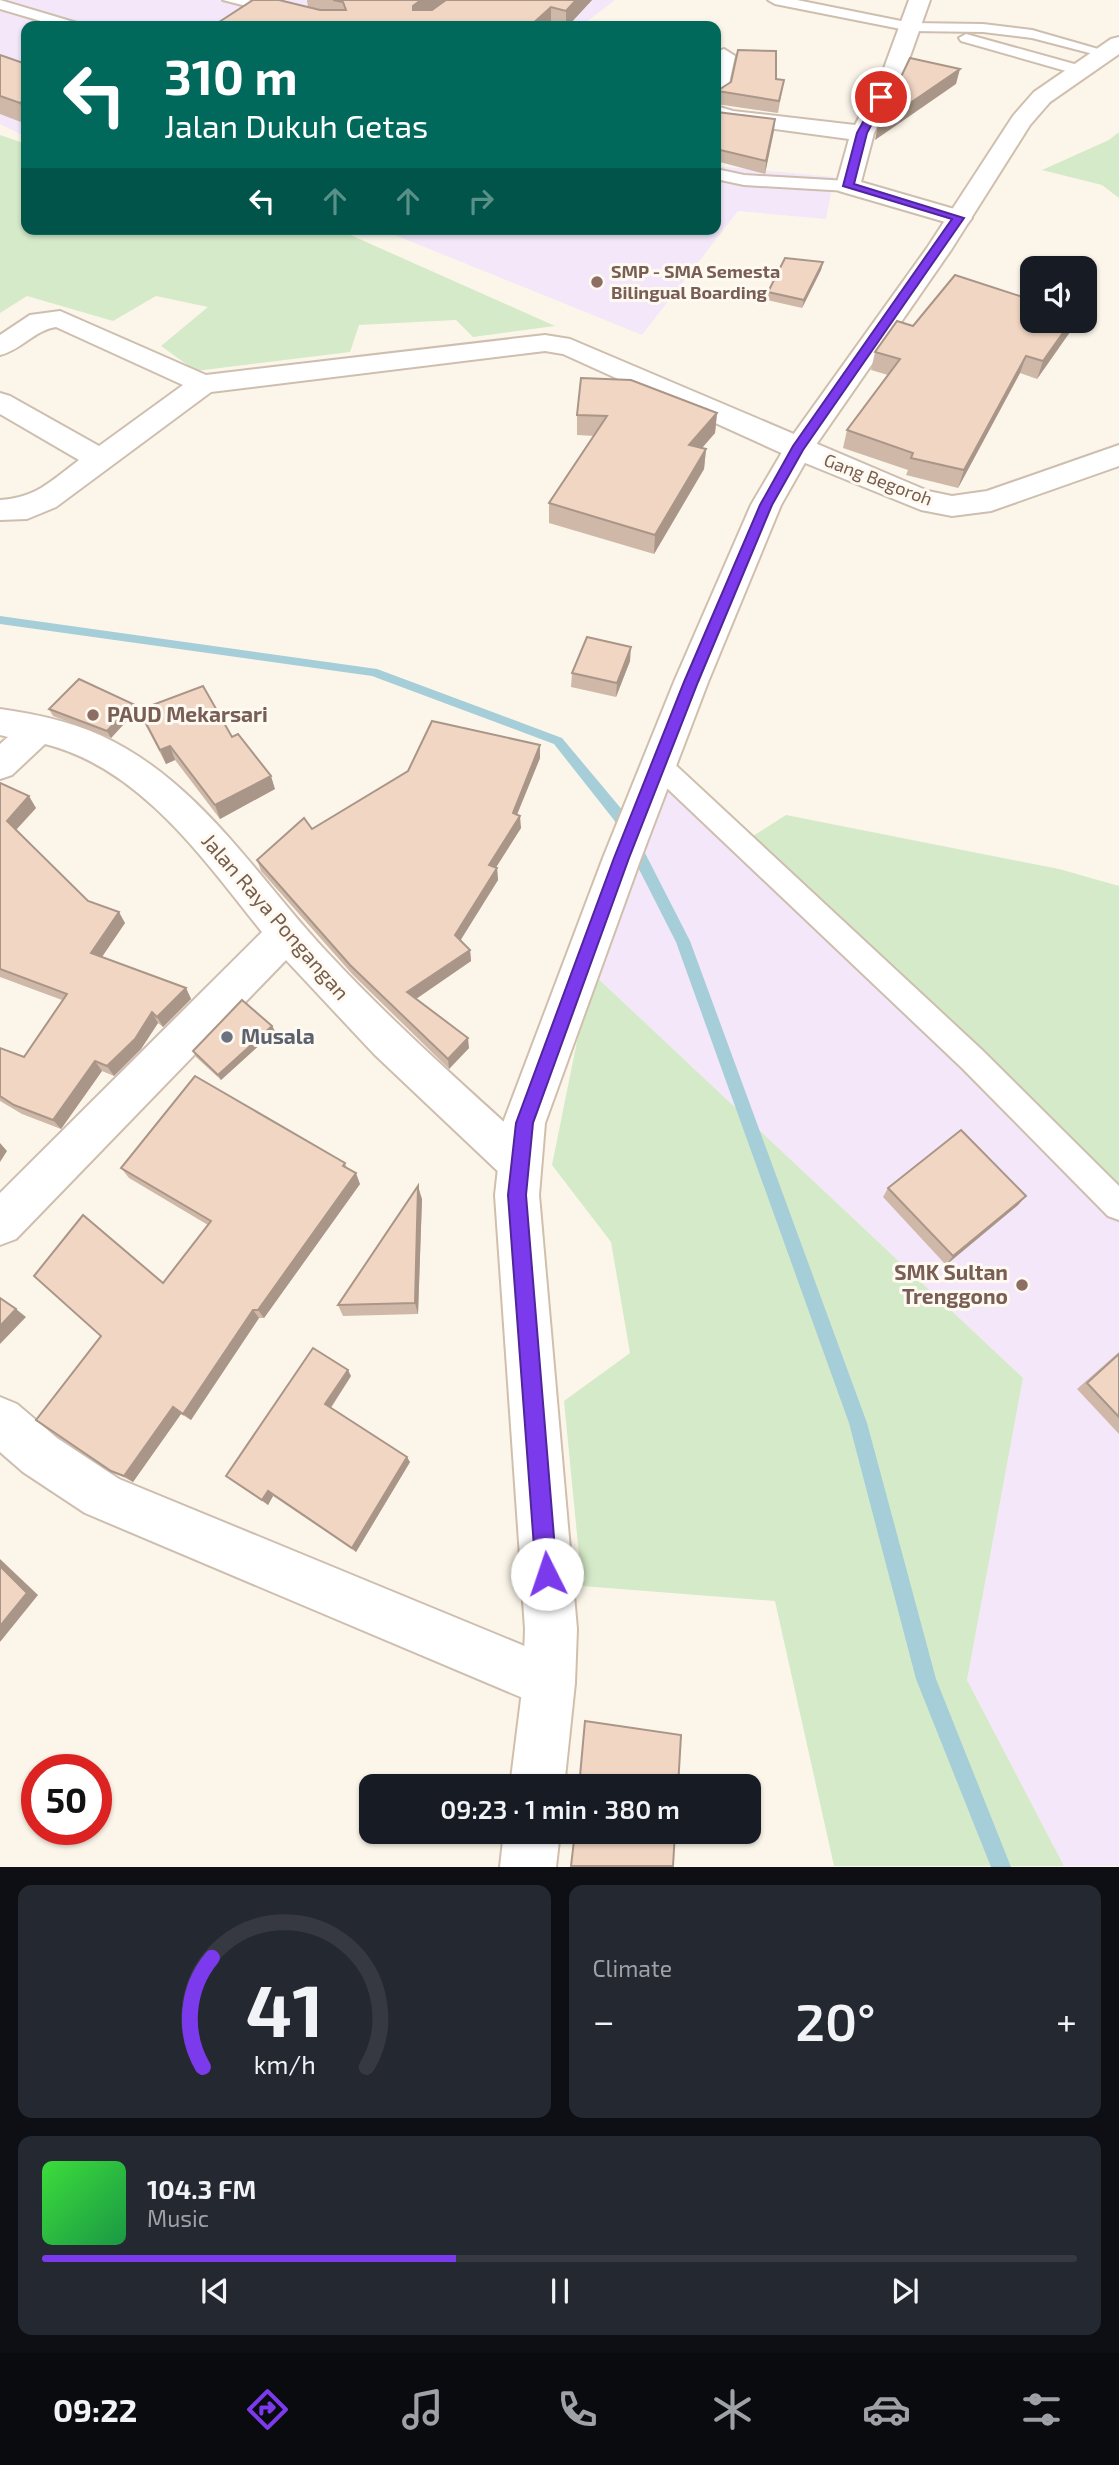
<!DOCTYPE html>
<meta charset="utf-8">
<style>
:root{--surface:#171b24;--page:#242831;--text:#f1f3f6;--muted:#9ea1a6;--line:#363941;--accent:#7c3aed}
body{margin:0;font-family:"Exo 2",sans-serif;background:var(--page);color:var(--text);height:100vh;display:flex;flex-direction:column;font-size:26px;white-space:nowrap}
*{box-sizing:border-box;margin:0}
p{font-size:23px;color:var(--muted)}
.icon{flex:none;width:38px;height:38px;fill:none;stroke:currentColor;stroke-width:2;stroke-linecap:round;stroke-linejoin:round}
.map{position:relative;height:1867px;overflow:hidden}
.sheet{display:flex;flex-direction:column;gap:18px;padding:18px;background:#0d0f14;flex:1}
.sheet>*{flex:none}
.guide{position:absolute;left:21px;top:21px;width:700px;height:214px;border-radius:14px;box-shadow:0 2px 5px #0004;background:#00695c;color:#fff;overflow:hidden}
.fabs{position:absolute;left:1020px;top:256px;display:grid;gap:14px}
.fabs a{display:grid;place-items:center;width:77px;height:77px;border-radius:14px;background:var(--surface);box-shadow:0 2px 5px #0004;font-size:35px}
.speed{position:absolute;left:21px;top:1754px;display:flex;gap:14px;font-size:35px;font-weight:700;text-align:center}
.speed>*{display:grid;place-content:center;width:91px;height:91px;border-radius:50%;background:var(--surface);box-shadow:0 2px 5px #0004;line-height:1}
.speed .limit{border:10px solid #d22;background:#fff;color:#111}
.pin{position:absolute;display:grid;place-items:center;width:60px;height:60px;color:#fff;margin:-30px;border:4px solid #fff;border-radius:50%;box-shadow:0 2px 7px #0007}
.me{position:absolute;width:77px;margin:-38px;rotate:356deg;stroke-linejoin:round;filter:drop-shadow(0 0 5px #0008)}
.turn{display:flex;align-items:center;gap:24px;height:147px;padding:0 28px;font-size:32px}
.turn .icon{width:91px;height:91px;stroke-width:2.5}
.turn b{display:block;font-size:49px;line-height:60px}
.lanes{display:flex;align-items:center;height:66px;padding:0 28px;background:#0003;justify-content:center;gap:35px;direction:ltr}
.lanes .off{opacity:.35}
.big{font-size:52px;font-weight:600;line-height:1.1}
.sheet .widget{flex:1;display:flex;flex-direction:column;justify-content:center;gap:10px;min-width:0;padding:0 24px;border-radius:14px;background:var(--page)}
.sheet .dial{align-items:center;gap:0}
.dial svg{height:182px;overflow:visible;fill:none;stroke:var(--line);stroke-width:7;stroke-linecap:round;text-anchor:middle}
.dial text{fill:var(--text);stroke:none}
.song{display:flex;align-items:center;gap:21px}
.cover{width:84px;height:84px;border-radius:10px;background:linear-gradient(135deg,hsl(120 70% 55%),hsl(140 70% 35%))}
.played{height:7px;border-radius:4px;background:linear-gradient(90deg,var(--accent) 40%,var(--line) 40%)}
.keys{display:flex;justify-content:space-around;direction:ltr}
.heat{display:flex;justify-content:space-between;align-items:center;font-size:38px;direction:ltr}
.sheet .tiles{flex:1;display:grid;gap:18px;grid-template-columns:1fr 1fr}
.widget:last-child{grid-column:span 2}
.trip{position:absolute;left:359px;top:1774px;width:402px;height:70px;border-radius:14px;background:var(--surface);box-shadow:0 2px 5px #0004;font-weight:600;line-height:70px;text-align:center}
.tab-bar{display:flex;height:112px;justify-content:space-around;align-items:center;background:#090b0e;color:var(--muted)}
.tab-bar .icon{width:49px;height:49px}
.tab-bar .on{color:var(--accent)}
.tab-bar b{font-size:32px;color:var(--text)}
.map>svg:first-child{display:block}
.education{fill:#f3e7f9}
.green{fill:#d5eac8}
.lines{fill:none;stroke-linecap:round;stroke-linejoin:round}
.stream{fill:#a5ced8;fill-rule:evenodd}
.lane-casing{stroke:#cebeaf;stroke-width:4}
.street-casing{stroke:#cebeaf;stroke-width:4}
.secondary-casing{stroke:#d1bfad;stroke-width:4}
.lane{fill:#fff;fill-rule:evenodd}
.street{fill:#fff;fill-rule:evenodd}
.secondary{fill:#fff;fill-rule:evenodd}
.wall{fill:#cfb8a8}
.shaded-wall{fill:#a99688}
.building{fill:#f1d6c3;stroke:#a99688;stroke-width:2}
.route{fill:#7c3aed;stroke:#51269a;stroke-width:2}
.education-dot{fill:#8d6e63;stroke:#fffaf1;stroke-width:2.5}
.worship-dot{fill:#6b7280;stroke:#fffaf1;stroke-width:2.5}
.labels{text-anchor:middle;stroke-width:6;stroke-linejoin:round;paint-order:stroke}
.far-education-label{font-size:18px;font-weight:bold;fill:#785e54;stroke:#fffaf1;text-anchor:start}
.far-street-label{font-size:18px;fill:#775d4d;stroke:#fffaf1}
.education-label{font-size:21px;font-weight:bold;fill:#785e54;stroke:#fffaf1;text-anchor:start}
.street-label{font-size:21px;fill:#775d4d;stroke:#fffaf1}
.worship-label{font-size:21px;font-weight:bold;fill:#5b616d;stroke:#fffaf1;text-anchor:start}
</style>
<div class="map">
<svg width="1119" height="1867" viewBox="0 0 1119 1867">
<rect width="100%" height="100%" fill="#fcf6ea"/>
<g class="education">
<polygon points="0,0 615,0 581,26 26,26 26,137 0,124"/>
<polygon points="716,166 834,177 826,219 738,211 642,335 380,229 716,229"/>
<polygon points="671,781 1119,1193 1119,1866 1064,1866 967,1680 1023,1378 591,972"/>
</g>
<g class="green">
<polygon points="1119,132 1119,198 1102,185 1042,170 1109,140"/>
<polygon points="0,135 26,144 26,229 337,229 555,326 473,337 456,320 359,325 350,352 196,371 161,346 208,307 156,296 113,321 27,296 0,313"/>
<polygon points="786,815 1059,869 1119,886 1119,1193 742,843"/>
<polygon points="591,972 1023,1378 967,1680 1064,1866 834,1866 775,1601 582,1586 564,1401 630,1353 611,1242 552,1165"/>
</g>
<g class="lines">
<polygon class="stream" points="0,616 377,669 562,738 624,812 690,941 867,1423 936,1679 1011,1867 991,1867 916,1679 849,1423 676,942 614,820 554,744 372,676 0,624"/>
<g class="lane-casing">
<g id="lane">
<polygon points="0,0 77,23 79,26 58,26 0,9"/>
<polygon points="223,0 248,0 345,23 347,26 323,26"/>
<polygon points="768,0 797,0 911,23 983,24 1032,30 1112,53 1105,57 1032,38 983,32 911,31 775,4"/>
<polygon points="966,34 1085,67 1088,70 1080,75 961,41 959,38"/>
<polygon points="716,169 744,175 848,181 856,186 848,191 744,185 716,179"/>
<polygon points="659,756 668,758 982,1050 1119,1186 1119,1220 1108,1216 962,1068 650,772 647,765 650,758"/>
</g>
</g>
<g class="street-casing">
<g id="street">
<polygon points="909,0 930,0 902,79 874,133 861,182 968,213 972,218 968,223 959,226 839,191 836,186 849,139 716,121 716,106 733,111 855,125 880,79"/>
<polygon points="724,49 735,56 727,93 716,100 716,52"/>
<path d="M60,311L206,375L545,335L570,339L928,491L952,496L987,491L1119,445V466L991,511L952,516L921,510L788,456L563,354L545,351L211,392L56,507L27,519L0,520V500C36,498 51,481 79,460L0,414V393L10,396L99,446L183,385L56,327C35,330 21,350 0,355V335L30,315Z"/>
<path d="M0,709C35,714 70,721 102,736C198,780 257,877 326,951C391,1021 463,1085 534,1149L540,1163L534,1177L519,1183L504,1177L374,1054L286,960L16,1239L0,1245V1193L262,932C204,860 141,768 45,744L12,775L0,779V744L8,737L0,735Z"/>
<polygon points="0,1397 17,1404 57,1438 119,1479 568,1664 575,1683 568,1702 549,1709 85,1513 23,1472 0,1452"/>
</g>
</g>
<g class="secondary-casing">
<g id="secondary">
<polygon points="1119,37 1119,54 1050,102 1030,125 951,250 811,452 781,505 708,682 641,858 545,1123 539,1195 577,1629 575,1683 564,1787 510,1787 523,1683 525,1629 495,1195 503,1123 603,858 674,682 751,505 788,442 927,248 1013,116 1034,92 1111,39"/>
<polygon points="504,1832 560,1832 556,1867 500,1867"/>
</g>
</g>
<use href="#lane" class="lane"/>
<use href="#street" class="street"/>
<use href="#secondary" class="secondary"/>
</g>
<g class="wall">
<polygon points="307,0 592,0 568,26 551,25 550,26 213,26 308,7"/>
<polygon points="0,55 26,64 26,124 0,114"/>
<polygon points="716,72 717,91 776,79 784,80 778,113 716,104 717,112 775,119 765,174 716,161"/>
<polygon points="823,262 821,270 802,308 767,300 768,292"/>
<polygon points="1074,320 1070,332 1037,379 1020,373 958,488 906,475 908,470 843,448 847,430 888,375 871,370 875,352"/>
<polygon points="717,413 715,433 702,448 706,449 704,469 654,554 549,523 549,503 594,436 577,435 577,415"/>
<polygon points="630,661 616,697 571,687 572,673"/>
<polygon points="133,704 136,711 111,738 53,716 49,709"/>
<polygon points="139,710 232,737 275,789 220,819 175,760 166,764 145,724"/>
<polygon points="540,758 517,815 521,828 495,868 497,868 498,880 460,940 470,950 471,961 416,999 469,1048 449,1069 353,975 261,871 257,860 312,829"/>
<polygon points="0,783 36,808 16,830 88,901 125,923 102,957 186,988 191,999 163,1027 158,1023 141,1049 114,1076 102,1071 61,1129 22,1114 0,1101 0,1048 24,1057 62,1000 0,977"/>
<polygon points="272,1026 275,1031 221,1080 196,1057 193,1051"/>
<polygon points="345,1163 347,1168 360,1184 264,1318 259,1318 191,1420 181,1414 133,1482 111,1471 163,1283 208,1225 129,1178 121,1168"/>
<polygon points="888,1188 1026,1196 1018,1205 946,1265 883,1197"/>
<polygon points="422,1199 418,1314 343,1316 338,1305"/>
<polygon points="1119,1352 1119,1434 1077,1389"/>
<polygon points="351,1376 331,1408 410,1462 356,1552 273,1496 268,1505 233,1481"/>
</g>
<g class="shaded-wall">
<polygon points="421,0 446,0 414,26 413,6"/>
<polygon points="576,0 592,0 568,26 566,26 566,11"/>
<polygon points="551,7 551,25 550,26 530,26"/>
<polygon points="960,69 956,84 875,140 878,125"/>
<polygon points="26,99 26,123 20,103"/>
<polygon points="775,119 774,131 765,174 766,161"/>
<polygon points="823,262 821,270 802,308 804,300"/>
<polygon points="1072,320 1074,320 1070,332 1037,379 1043,361"/>
<polygon points="1026,356 1020,373 958,488 964,470"/>
<polygon points="717,413 715,433 687,465 689,445"/>
<polygon points="706,449 704,469 654,554 655,535"/>
<polygon points="631,647 630,661 616,697 617,683"/>
<polygon points="133,704 136,711 111,738 107,731"/>
<polygon points="540,745 540,758 513,824 513,813"/>
<polygon points="170,746 175,760 166,764 160,750"/>
<polygon points="271,776 275,789 220,819 215,805"/>
<polygon points="29,796 36,808 14,832 7,821"/>
<polygon points="520,816 521,828 490,877 489,865"/>
<polygon points="497,868 498,880 457,946 455,935"/>
<polygon points="119,912 125,923 97,964 91,953"/>
<polygon points="470,950 471,961 410,1003 407,992"/>
<polygon points="186,988 191,999 163,1027 157,1017"/>
<polygon points="152,1012 158,1023 141,1049 114,1076 107,1066"/>
<polygon points="272,1026 275,1031 221,1080 218,1075"/>
<polygon points="468,1038 469,1048 449,1069 448,1059"/>
<polygon points="95,1061 102,1071 61,1129 53,1120"/>
<polygon points="0,1143 7,1151 0,1162"/>
<polygon points="356,1173 360,1184 264,1318 258,1310"/>
<polygon points="418,1186 422,1199 418,1314 415,1303"/>
<polygon points="1026,1196 1018,1205 946,1265 953,1256"/>
<polygon points="16,1309 26,1317 0,1344 0,1326"/>
<polygon points="253,1310 259,1318 191,1420 183,1414"/>
<polygon points="348,1370 351,1376 329,1410 325,1404"/>
<polygon points="173,1407 181,1414 133,1482 124,1476"/>
<polygon points="407,1457 410,1462 356,1552 352,1548"/>
<polygon points="268,1491 273,1496 268,1505 262,1500"/>
<polygon points="0,1559 38,1595 0,1642"/>
</g>
<g class="building">
<polygon points="253,0 279,0 320,10 346,10 343,2 333,0 421,0 413,6 413,10 432,10 446,0 576,0 566,11 551,7 530,26 336,26 328,24 325,26 213,26"/>
<polygon points="88,22 105,26 82,26"/>
<polygon points="738,50 776,51 776,79 784,80 779,101 718,91 716,93 716,72 717,91 731,82"/>
<polygon points="0,55 26,64 26,99 20,103 0,96"/>
<polygon points="910,58 960,69 878,125"/>
<polygon points="716,103 717,112 775,119 766,161 716,149"/>
<polygon points="785,258 823,262 804,300 768,292"/>
<polygon points="955,275 1032,300 1032,320 1072,320 1043,361 1026,356 964,470 911,458 913,453 847,430 900,359 875,352 897,321 913,326"/>
<polygon points="581,378 631,380 717,413 689,445 706,449 655,535 549,503 607,416 577,415"/>
<polygon points="587,637 631,647 617,683 572,673"/>
<polygon points="79,679 133,704 107,731 49,709"/>
<polygon points="203,686 232,737 238,734 271,776 215,805 170,746 160,750 139,710"/>
<polygon points="432,721 540,745 513,813 520,816 489,865 497,868 455,935 470,950 407,992 468,1038 448,1059 350,965 257,860 304,818 312,829 408,771"/>
<polygon points="0,783 29,796 7,821 88,901 119,912 91,953 186,988 157,1017 152,1012 135,1039 107,1066 95,1061 53,1120 14,1105 0,1096 0,1048 24,1057 67,994 0,969"/>
<polygon points="242,1000 272,1026 218,1075 193,1051"/>
<polygon points="195,1076 345,1163 343,1166 356,1173 258,1310 253,1310 183,1414 173,1407 124,1476 111,1471 36,1420 101,1336 34,1276 83,1215 163,1283 211,1221 121,1168"/>
<polygon points="961,1130 1026,1196 953,1256 888,1188"/>
<polygon points="418,1186 415,1303 338,1305"/>
<polygon points="0,1298 16,1309 0,1326"/>
<polygon points="313,1348 348,1370 325,1404 407,1457 352,1548 268,1491 262,1500 226,1476"/>
<polygon points="1119,1354 1119,1417 1087,1383"/>
<polygon points="0,1566 27,1593 0,1626"/>
<polygon points="585,1721 681,1735 678,1787 579,1787"/>
<polygon points="575,1832 675,1832 673,1866 571,1866"/>
</g>
<polygon class="route" points="878,95 886,97 867,133 854,184 964,218 803,450 772,505 698,682 629,858 533,1123 526,1195 557,1574 554,1582 547,1585 539,1582 536,1574 508,1195 516,1123 614,858 684,682 760,505 793,446 952,219 843,186 857,133"/>
<g class="education-dot">
<circle cx="597" cy="282" r="7"/>
<circle cx="93" cy="715" r="7"/>
<circle cx="1022" cy="1285" r="7"/>
</g>
<circle class="worship-dot" cx="227" cy="1037" r="7"/>
<g class="labels">
<g class="far-education-label">
<text x="611" y="278">SMP - SMA Semesta<tspan x="611" dy="21">Bilingual Boarding</tspan></text>
</g>
<g class="far-street-label">
<text transform="translate(878 480) rotate(21)" y="6">Gang Begoroh</text>
</g>
<g class="education-label">
<text x="107" y="722">PAUD Mekarsari</text>
<text x="1008" y="1280" text-anchor="end">SMK Sultan<tspan x="1008" dy="24">Trenggono</tspan></text>
</g>
<g class="street-label">
<text transform="translate(275 917) rotate(49)" y="7">Jalan Raya Pongangan</text>
</g>
<g class="worship-label">
<text x="241" y="1044">Musala</text>
</g>
</g>
</svg>
<div class="fabs">
<a><svg class="icon" aria-label="sound" viewBox="0 0 24 24"><path d="M4 9h4l5-4v14l-5-4H4zM17 9q2 3 0 6"/></svg></a>
</div>
<div class="speed"><div class="limit">50</div></div>
<div class="pin" style="left:881px;top:97px;background:#d93025"><svg class="icon" aria-label="arrive" viewBox="0 0 24 24"><path d="M6 21V4h12l-3 4 3 4H6"/></svg></div>
<svg class="me" style="left:547px;top:1574px" viewBox="-20 -20 40 40"><circle r="19" fill="#fff"/><path d="M0-13L10 11 0 6-10 11z" fill="#7c3aed"/></svg>
<div class="trip">09:23 · 1 min · 380 m</div>
<div class="guide">
<div class="turn"><svg class="icon" aria-label="left" viewBox="0 0 24 24"><path d="M17 20v-9H6M10 6l-5 5 5 5"/></svg><div><b>310 m</b>Jalan Dukuh Getas</div></div>
<div class="lanes"><svg class="icon" aria-label="left" viewBox="0 0 24 24"><path d="M17 20v-9H6M10 6l-5 5 5 5"/></svg><svg class="icon off" aria-label="ahead" viewBox="0 0 24 24"><path d="M12 20V5M6 11l6-6 6 6"/></svg><svg class="icon off" aria-label="ahead" viewBox="0 0 24 24"><path d="M12 20V5M6 11l6-6 6 6"/></svg><svg class="icon off" aria-label="right" viewBox="0 0 24 24"><path d="M7 20v-9h11M14 6l5 5-5 5"/></svg></div>
</div>
</div>
<section class="sheet">
<div class="tiles">
<div class="widget dial"><svg viewBox="0 0 100 80">
<path d="M14 69A42 42 0 1 1 86 69"/>
<path d="M14 69A42 42 0 0 1 18 21" stroke="#7c3aed"/>
<text x="50" y="56" font-size="32" font-weight="700">41</text>
<text x="50" y="72" font-size="11">km/h</text>
</svg></div>
<div class="widget"><p>Climate</p>
<div class="heat"><a>−</a><b class="big">20°</b><a>+</a></div>
</div>
<div class="widget">
<div class="song"><i class="cover"></i><div><b>104.3 FM</b><p>Music</p></div></div>
<div class="played"></div>
<div class="keys"><svg class="icon" aria-label="previous" viewBox="0 0 24 24"><path d="M18 5L8 12l10 7zM5 5v14"/></svg><svg class="icon" aria-label="pause" viewBox="0 0 24 24"><path d="M8 5v14M16 5v14"/></svg><svg class="icon" aria-label="next" viewBox="0 0 24 24"><path d="M6 5l10 7-10 7zM19 5v14"/></svg></div>
</div>
</div>
</section>
<nav class="tab-bar">
<b>09:22</b>
<svg class="icon on" aria-label="directions" viewBox="0 0 24 24"><path d="M12 3l9 9-9 9-9-9zM9 14v-3h6M13 9l2 2-2 2"/></svg>
<svg class="icon" aria-label="music" viewBox="0 0 24 24"><path d="M9 18V5l10-2v13"/><circle cx="6" cy="18" r="3"/><circle cx="16" cy="16" r="3"/></svg>
<svg class="icon" aria-label="phone" viewBox="0 0 24 24"><path d="M5 4h4l2 5-3 2q2 4 5 5l2-3 5 2v4C11 20 4 13 5 4z"/></svg>
<svg class="icon" aria-label="climate" viewBox="0 0 24 24"><path d="M12 3v18M4 7l16 10M4 17L20 7"/></svg>
<svg class="icon" aria-label="car" viewBox="0 0 24 24"><path d="M5 17H2v-5l4-1 3-4h7l3 4 3 1v5h-3M9 17h6M6 11h13"/><circle cx="7" cy="17" r="2"/><circle cx="17" cy="17" r="2"/></svg>
<svg class="icon" aria-label="filters" viewBox="0 0 24 24"><path d="M4 7h16M4 17h16"/><circle cx="9" cy="7" r="2"/><circle cx="15" cy="17" r="2"/></svg>
</nav>
